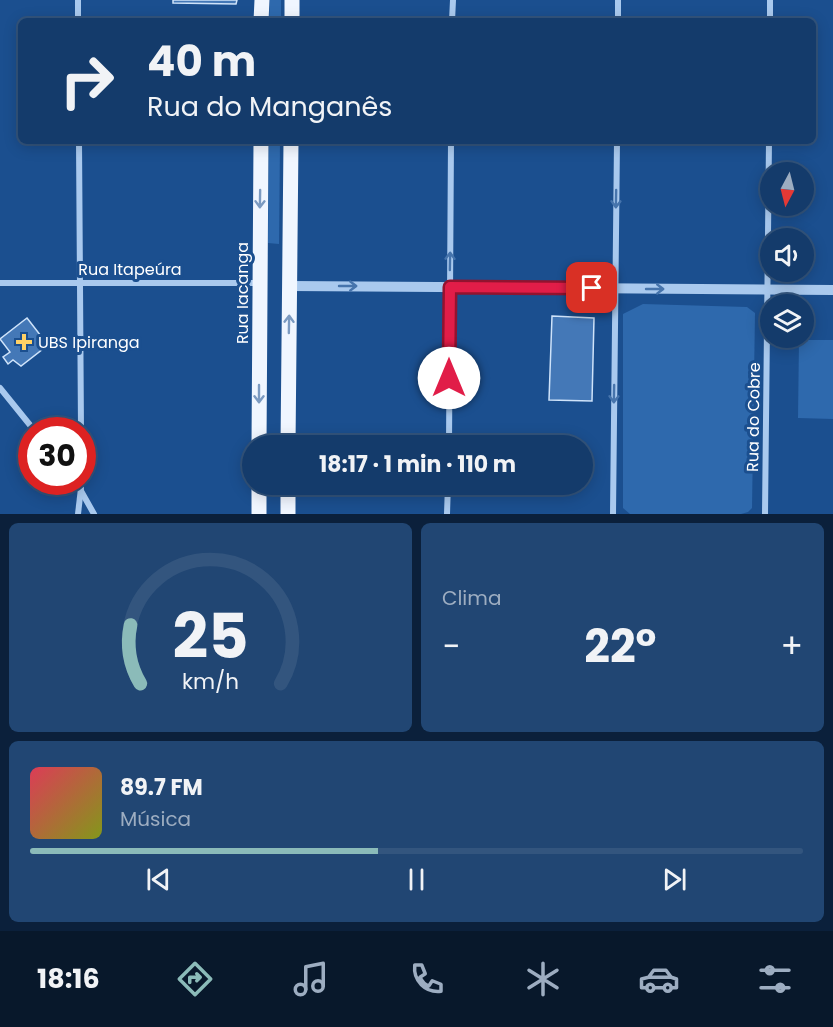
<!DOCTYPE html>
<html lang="pt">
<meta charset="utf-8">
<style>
:root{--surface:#143b6b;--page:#214673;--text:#f1f3f6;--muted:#9dadc1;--line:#33557e;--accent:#8bbbb9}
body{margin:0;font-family:Poppins,sans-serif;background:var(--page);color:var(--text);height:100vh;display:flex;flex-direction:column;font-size:22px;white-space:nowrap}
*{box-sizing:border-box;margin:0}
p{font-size:20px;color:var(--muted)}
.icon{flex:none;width:33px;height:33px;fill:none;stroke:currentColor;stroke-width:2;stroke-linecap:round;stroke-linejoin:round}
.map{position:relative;height:514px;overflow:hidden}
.sheet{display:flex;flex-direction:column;gap:9px;padding:9px;background:#0b203b;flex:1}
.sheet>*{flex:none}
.banner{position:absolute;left:18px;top:18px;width:798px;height:126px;border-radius:9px;box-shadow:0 3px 15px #0003,0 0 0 2px var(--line);background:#143b6b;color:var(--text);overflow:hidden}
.needle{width:39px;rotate:187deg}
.buttons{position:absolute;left:760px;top:162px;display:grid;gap:12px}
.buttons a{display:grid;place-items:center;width:54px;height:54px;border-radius:50%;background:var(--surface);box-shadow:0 3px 15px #0003,0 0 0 2px var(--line);font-size:30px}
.speed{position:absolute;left:18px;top:417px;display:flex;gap:12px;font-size:30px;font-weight:700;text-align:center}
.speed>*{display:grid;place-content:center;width:78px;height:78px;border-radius:50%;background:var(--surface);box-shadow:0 3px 15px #0003,0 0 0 2px var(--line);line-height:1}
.speed .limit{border:9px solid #d22;background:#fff;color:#111}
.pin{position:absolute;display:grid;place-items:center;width:51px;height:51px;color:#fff;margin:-26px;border-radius:12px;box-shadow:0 3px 9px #0006}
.me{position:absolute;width:66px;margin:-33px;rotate:0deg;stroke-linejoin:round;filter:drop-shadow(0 0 4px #0008)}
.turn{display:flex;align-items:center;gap:21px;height:126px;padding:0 30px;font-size:27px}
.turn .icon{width:78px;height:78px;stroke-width:2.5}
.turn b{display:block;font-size:42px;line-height:51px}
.big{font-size:45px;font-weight:700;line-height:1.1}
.sheet .tile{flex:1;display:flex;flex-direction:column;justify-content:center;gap:9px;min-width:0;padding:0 21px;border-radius:9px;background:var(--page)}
.sheet .dial{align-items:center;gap:0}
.dial svg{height:156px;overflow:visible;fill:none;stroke:var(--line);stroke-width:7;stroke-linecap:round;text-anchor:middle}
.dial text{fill:var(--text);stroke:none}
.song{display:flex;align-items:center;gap:18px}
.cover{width:72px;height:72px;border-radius:9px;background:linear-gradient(135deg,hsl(350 70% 55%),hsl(70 70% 35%))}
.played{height:6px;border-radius:3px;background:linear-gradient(90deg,var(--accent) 45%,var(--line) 45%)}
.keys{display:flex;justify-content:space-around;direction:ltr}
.heat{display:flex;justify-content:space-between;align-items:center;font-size:33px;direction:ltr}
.sheet .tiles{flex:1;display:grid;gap:9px;grid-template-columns:1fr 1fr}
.tile:last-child{grid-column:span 2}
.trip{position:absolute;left:242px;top:435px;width:351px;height:60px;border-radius:30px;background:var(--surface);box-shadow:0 3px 15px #0003,0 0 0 2px var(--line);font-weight:700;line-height:60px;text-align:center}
.dock{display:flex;height:96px;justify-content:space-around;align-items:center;background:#08182b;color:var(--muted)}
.dock .icon{width:42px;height:42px}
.dock .active{color:var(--accent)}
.dock b{font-size:27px;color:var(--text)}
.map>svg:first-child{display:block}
.green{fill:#2e69ad}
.building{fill:#4478b7;stroke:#cfe3fa;stroke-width:1.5}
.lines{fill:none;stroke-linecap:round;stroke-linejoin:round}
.minor{stroke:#a9c9ee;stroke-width:6}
.tertiary{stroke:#a9c9ee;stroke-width:10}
.primary{stroke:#f0f6ff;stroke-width:15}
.oneway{stroke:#7b9ac1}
.oneway2{stroke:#4674ac}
.route-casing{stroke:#92132f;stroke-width:15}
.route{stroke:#e11d48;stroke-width:10}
.poi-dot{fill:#ffd166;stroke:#1b4f8f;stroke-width:2}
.labels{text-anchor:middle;stroke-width:6;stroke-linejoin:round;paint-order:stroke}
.street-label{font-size:16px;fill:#fff;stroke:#1b4f8f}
.poi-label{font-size:16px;fill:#fff;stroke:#1b4f8f;text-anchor:start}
</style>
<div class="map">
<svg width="833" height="514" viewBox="0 0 833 514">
<rect width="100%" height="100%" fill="#1b4f8f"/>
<g class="green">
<polygon points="270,0 281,0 281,21 269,21"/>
<polygon points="269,141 280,141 279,244 268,243"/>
<polygon points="643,304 747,307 755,313 752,508 748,512 741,514 630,514 623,508 623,314"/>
<polygon points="799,340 833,340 833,419 798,418"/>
</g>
<g class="building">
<polygon points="173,0 237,0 236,4 173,3"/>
<polygon points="552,316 594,318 592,401 549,400"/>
<polygon points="27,318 48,345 21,366 13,360 8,364 3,357 10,352 0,339"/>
</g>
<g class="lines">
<g class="minor">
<polyline points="78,0 78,21"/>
<polyline points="452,21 453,0"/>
<polyline points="618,21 618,0"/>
<polyline points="770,21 770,0"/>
<polyline points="79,141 81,430"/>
<polyline points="0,283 260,283"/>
<polyline points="0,388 34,430"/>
<polyline points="449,446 451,141"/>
<polyline points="76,482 94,514"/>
<polyline points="78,514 81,488"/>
<polyline points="447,514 448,484"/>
<polyline points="613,514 617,141"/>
<polyline points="765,514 769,141"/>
</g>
<polyline class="tertiary" points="290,286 833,290"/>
<g class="primary">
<polyline points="261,21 262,0"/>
<polyline points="292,21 292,0"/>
<polyline points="259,446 261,141"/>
<polyline points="288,446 291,141"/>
<polyline points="259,514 259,484"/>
<polyline points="288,514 288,484"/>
</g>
</g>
<defs><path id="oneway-shaft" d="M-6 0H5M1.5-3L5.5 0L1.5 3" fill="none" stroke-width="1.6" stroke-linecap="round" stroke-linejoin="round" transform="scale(1.5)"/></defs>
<g class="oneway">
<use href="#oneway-shaft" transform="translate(260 199) rotate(91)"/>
<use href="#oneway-shaft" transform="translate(289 324) rotate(-89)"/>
<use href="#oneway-shaft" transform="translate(259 394) rotate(90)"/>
</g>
<g class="oneway2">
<use href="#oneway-shaft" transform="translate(616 199) rotate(91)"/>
<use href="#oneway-shaft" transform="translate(450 261) rotate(-89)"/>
<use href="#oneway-shaft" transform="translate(348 286)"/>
<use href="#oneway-shaft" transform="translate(655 289)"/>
<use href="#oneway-shaft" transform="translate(614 394) rotate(91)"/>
</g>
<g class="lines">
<g class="route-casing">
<polyline id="route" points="449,378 450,287 592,288"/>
</g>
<use href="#route" class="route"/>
</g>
<path class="poi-dot" d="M21 333h6v6h6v6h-6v6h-6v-6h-6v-6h6z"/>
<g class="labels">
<g class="street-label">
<text x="130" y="275">Rua Itapeúra</text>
<text transform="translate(242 293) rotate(-90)" y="6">Rua Iacanga</text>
<text transform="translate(753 417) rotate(-89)" y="6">Rua do Cobre</text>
</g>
<g class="poi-label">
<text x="38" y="348">UBS Ipiranga</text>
</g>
</g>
</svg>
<div class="buttons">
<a><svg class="needle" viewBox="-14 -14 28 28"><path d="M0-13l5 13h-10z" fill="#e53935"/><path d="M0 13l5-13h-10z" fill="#9dadc1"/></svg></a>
<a><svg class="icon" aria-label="sound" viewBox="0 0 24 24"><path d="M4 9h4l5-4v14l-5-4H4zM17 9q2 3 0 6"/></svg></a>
<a><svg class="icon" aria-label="layers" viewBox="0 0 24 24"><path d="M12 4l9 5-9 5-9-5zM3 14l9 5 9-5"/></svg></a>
</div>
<div class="speed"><div class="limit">30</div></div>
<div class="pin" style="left:592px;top:288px;background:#d93025"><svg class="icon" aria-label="arrive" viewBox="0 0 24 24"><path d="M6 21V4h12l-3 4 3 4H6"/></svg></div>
<svg class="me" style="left:449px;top:378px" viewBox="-20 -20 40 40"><circle r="19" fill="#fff"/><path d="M0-13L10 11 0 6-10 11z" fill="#e11d48"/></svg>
<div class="trip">18:17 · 1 min · 110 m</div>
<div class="banner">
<div class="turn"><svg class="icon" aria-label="right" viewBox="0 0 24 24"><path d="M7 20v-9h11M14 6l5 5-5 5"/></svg><div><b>40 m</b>Rua do Manganês</div></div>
</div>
</div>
<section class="sheet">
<div class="tiles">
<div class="tile dial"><svg viewBox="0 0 100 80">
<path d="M14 69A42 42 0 1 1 86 69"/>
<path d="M14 69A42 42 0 0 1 9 39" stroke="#8bbbb9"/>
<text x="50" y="56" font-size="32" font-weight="700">25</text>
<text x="50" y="72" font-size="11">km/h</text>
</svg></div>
<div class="tile"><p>Clima</p>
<div class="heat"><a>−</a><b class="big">22°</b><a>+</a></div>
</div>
<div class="tile">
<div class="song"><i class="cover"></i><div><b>89.7 FM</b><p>Música</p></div></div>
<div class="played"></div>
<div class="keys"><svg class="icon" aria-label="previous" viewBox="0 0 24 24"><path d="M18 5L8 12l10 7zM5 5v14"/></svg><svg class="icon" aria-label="pause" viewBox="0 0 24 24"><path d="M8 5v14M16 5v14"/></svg><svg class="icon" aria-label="next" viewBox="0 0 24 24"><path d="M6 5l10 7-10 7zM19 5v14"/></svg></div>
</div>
</div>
</section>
<nav class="dock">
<b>18:16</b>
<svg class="icon active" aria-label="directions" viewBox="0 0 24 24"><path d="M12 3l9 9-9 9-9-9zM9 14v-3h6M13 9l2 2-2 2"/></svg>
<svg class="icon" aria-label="music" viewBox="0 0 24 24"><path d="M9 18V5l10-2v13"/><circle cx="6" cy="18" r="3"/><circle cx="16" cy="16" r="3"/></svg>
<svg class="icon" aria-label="phone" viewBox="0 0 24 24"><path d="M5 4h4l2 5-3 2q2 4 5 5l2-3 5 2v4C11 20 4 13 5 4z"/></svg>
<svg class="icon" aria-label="climate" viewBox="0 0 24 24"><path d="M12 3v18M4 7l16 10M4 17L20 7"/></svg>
<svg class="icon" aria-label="car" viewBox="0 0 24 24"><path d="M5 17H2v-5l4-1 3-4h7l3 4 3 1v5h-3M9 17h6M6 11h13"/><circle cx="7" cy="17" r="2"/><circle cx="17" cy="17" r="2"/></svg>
<svg class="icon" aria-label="filters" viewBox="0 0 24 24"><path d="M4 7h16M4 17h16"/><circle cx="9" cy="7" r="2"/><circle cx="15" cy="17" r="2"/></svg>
</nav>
